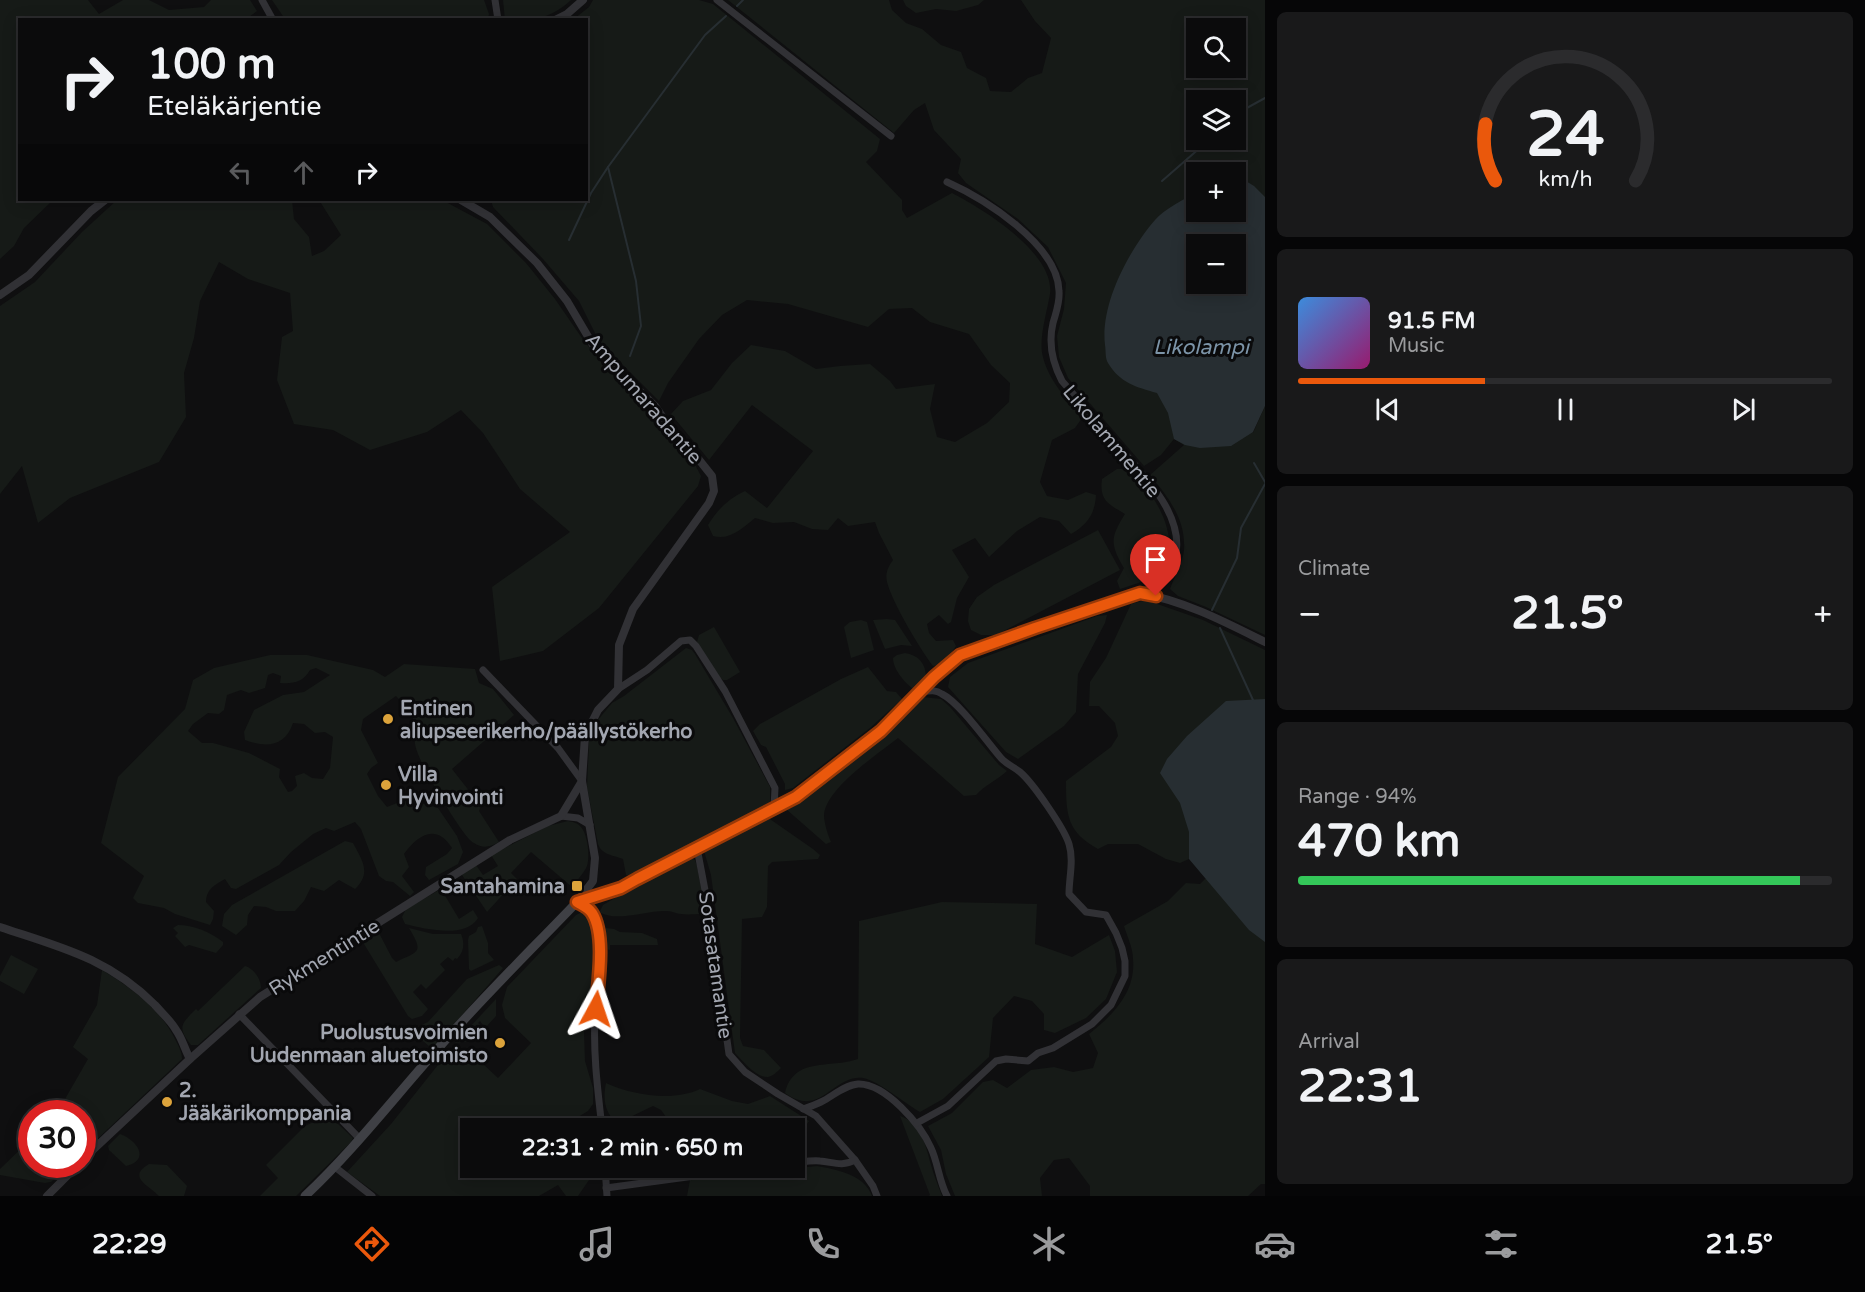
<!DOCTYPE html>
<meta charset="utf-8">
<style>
:root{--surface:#0b0b0c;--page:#19191a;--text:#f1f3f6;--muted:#9a9b9d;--line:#2b2b2d;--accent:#ea580c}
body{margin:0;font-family:"Varela Round",sans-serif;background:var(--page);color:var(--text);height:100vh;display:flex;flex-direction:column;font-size:22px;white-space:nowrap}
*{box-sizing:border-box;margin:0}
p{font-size:20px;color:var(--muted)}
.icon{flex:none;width:33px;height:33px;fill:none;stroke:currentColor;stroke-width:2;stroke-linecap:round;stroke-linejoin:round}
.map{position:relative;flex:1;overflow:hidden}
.details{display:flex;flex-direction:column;gap:12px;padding:12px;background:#060607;width:600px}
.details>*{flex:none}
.banner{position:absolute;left:18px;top:18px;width:570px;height:183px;border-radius:0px;box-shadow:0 3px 15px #0003,0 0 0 2px var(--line);background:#0b0b0c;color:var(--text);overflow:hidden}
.controls{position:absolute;left:1186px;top:18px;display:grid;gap:12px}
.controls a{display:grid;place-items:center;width:60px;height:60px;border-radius:0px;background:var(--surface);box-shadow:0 3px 15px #0003,0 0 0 2px var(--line);font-size:30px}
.speed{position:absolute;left:18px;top:1100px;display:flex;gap:12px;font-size:30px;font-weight:700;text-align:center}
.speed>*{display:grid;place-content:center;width:78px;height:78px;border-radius:50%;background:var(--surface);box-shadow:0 3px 15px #0003,0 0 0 2px var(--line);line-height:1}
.speed .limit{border:9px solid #d22;background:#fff;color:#111}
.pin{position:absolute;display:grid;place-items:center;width:51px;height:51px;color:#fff;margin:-62px -26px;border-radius:50% 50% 50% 0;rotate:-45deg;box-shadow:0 0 6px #0007}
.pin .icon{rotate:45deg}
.me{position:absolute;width:66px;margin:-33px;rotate:5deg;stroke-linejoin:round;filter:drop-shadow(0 0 4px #0008)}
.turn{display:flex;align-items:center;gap:21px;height:126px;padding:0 30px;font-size:27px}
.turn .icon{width:78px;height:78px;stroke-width:2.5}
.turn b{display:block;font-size:42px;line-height:51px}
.lanes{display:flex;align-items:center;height:57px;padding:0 30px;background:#0003;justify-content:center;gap:30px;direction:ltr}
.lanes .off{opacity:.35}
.big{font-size:45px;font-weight:700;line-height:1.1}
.details .widget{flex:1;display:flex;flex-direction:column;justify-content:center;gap:9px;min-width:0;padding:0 21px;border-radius:9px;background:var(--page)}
.details .dial{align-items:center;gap:0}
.dial svg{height:156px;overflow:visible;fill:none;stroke:var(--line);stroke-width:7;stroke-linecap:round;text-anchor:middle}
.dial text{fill:var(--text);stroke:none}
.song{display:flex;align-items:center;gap:18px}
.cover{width:72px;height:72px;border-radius:9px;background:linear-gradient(135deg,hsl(210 70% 55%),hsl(320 70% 35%))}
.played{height:6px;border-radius:3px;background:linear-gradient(90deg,var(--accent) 35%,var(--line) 35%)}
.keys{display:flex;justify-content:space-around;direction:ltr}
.heat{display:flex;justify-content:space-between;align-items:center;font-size:33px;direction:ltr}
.charge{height:9px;border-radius:4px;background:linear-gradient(90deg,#34c759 94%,var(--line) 0)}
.trip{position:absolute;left:460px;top:1118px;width:345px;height:60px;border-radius:0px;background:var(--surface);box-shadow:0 3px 15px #0003,0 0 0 2px var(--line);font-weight:700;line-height:60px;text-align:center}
.tab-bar{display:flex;height:96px;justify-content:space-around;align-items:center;background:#040405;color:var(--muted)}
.tab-bar .icon{width:42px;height:42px}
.tab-bar .active{color:var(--accent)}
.tab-bar b{font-size:27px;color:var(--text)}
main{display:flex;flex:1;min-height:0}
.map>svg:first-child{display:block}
.green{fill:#161a17;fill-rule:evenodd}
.water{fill:#272e32;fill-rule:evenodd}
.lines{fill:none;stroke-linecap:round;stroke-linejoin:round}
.stream{stroke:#272e32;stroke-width:2}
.minor{stroke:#313135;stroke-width:7}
.tertiary{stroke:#313135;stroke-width:8}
.secondary{stroke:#3f4045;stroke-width:9}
.route-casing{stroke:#983908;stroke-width:15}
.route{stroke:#ea580c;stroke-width:10}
.poi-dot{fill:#dca33b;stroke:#0a0a0b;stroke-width:2}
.labels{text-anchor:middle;stroke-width:6;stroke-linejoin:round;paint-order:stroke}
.street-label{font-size:20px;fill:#a2a6b0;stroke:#0a0a0b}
.poi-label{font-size:20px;font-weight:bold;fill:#a2a6b0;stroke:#0a0a0b;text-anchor:start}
.water-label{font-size:21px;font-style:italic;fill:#7c94a8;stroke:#0a0a0b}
</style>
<main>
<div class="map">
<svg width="1265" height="1196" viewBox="0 0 1265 1196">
<rect width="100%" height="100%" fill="#0f0f10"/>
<g class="green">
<polygon points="0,0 88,0 99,14 123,0 149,0 169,10 204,7 211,0 250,0 257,11 245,20 20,20 20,200 53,200 24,228 14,246 0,259"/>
<polygon points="272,0 484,0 489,14 487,20 285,19"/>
<path d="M503,0H571C549,20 533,20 505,20Z"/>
<path d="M593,0H699L713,4L880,139L877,151L866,162L902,200V210L907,218L952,193C983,209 1055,253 1050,294C1047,312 1038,340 1043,357C1049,381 1067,399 1082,418L1075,428L1052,440L1040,482L1047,496L1068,500L1086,492L1096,495C1095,514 1087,525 1071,534L1059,521L1040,517L1017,531L989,557L975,538L952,550L969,577L957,598L951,622L948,624L939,615L927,624L929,633L936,641L953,640L956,646L944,664L933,666C920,649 892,602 887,582C885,573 888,567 893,560L879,533L875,522L848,526L838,518L828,530L812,529L794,522L773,523L755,518C743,528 729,541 713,536L708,525C718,509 728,499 745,491L767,508L813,451L752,405L709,460L671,414L683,401L711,390L732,363L751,345L785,351L816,369L840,366L870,364L890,381L896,389L935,384L930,409L937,437L955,442L987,423L1009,402L1010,383L991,365L969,334L930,322L912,308L889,309L868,327L788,304L747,300L722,315L699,339L668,383L659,401L599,341L579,301L543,259L493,207L491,200H586V20L574,19L589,7Z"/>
<path d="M728,0H889L892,10L906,23L922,29L941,45L961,52L967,68L986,78L990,91L1011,92L1028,78L1042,73L1051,38L1035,21L1021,0H1265V208L1236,212V172H1197V212L1178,233L1253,433L1265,406V635L1206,607L1178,596L1170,589C1174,577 1183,563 1184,550C1186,519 1168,497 1150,475L1184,445L1174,439L1161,455L1144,466L1068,378L1059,357L1057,336L1064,309L1066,283L1048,247L1018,219L966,183L958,173L961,159L934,130L925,103L914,110L894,133ZM1197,28H1236V68H1197ZM1197,100H1236V140H1197Z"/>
<polygon points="903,0 984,0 978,5 956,11 936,9 916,13 906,6"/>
<polygon points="117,200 292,200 294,219 309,237 312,256 324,251 341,235 319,200 442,200 487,224 526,263 555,299 584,341 606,368 649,410 666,434 692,459 701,476 698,486 599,608 543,651 500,661 492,587 570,532 520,489 483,433 461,410 427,432 370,450 333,430 294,424 277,380 282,337 293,331 290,293 248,279 219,262 200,301 194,338 184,373 186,417 159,462 70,498 38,523 22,466 0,494 0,306 35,282 82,232"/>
<path d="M1117,469H1129C1151,491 1169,516 1170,549C1170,556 1168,565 1162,570C1151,580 1135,584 1120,589L1117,581L1124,568C1110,544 1110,538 1125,514C1108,504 1099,500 1102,479Z"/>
<polygon points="1098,530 1120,570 996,635 981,635 971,630 968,621 969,609 977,597 994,585"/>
<path d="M1146,600L1203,620L1265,650V705L1189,832V859L1180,863L1166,859L1138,844H1108L1098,849C1067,832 1066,815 1066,781L1111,747L1118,736L1115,723L1099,706H1089L1090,682L1106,658L1131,604Z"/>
<polygon points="1107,615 1105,623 1078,674 1076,712 1064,726 1018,759 1006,752 948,687 950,677 968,663 1097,616"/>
<polygon points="887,619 895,620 912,646 901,645 885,649 873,620"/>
<polygon points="861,620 867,622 874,650 851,658 844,627 850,622"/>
<polygon points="714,627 740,672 727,680 723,680 720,678 697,642 699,635"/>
<path d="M686,648L692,650L695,654L733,718L770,787V802L766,807L629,876L626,875L623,859C613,855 602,855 598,844L587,787L589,742L597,721L612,703L624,696Z"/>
<path d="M905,653C918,655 926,663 926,678L920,685L913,689C904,682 893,669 893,658L897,655Z"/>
<path d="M270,655H307L373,670L385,677L404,664L475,669L479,683L493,689L514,715L452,769L481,806L479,811L499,842C490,847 483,849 474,843C463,838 423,768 418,754C413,742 415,734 414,722C412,713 402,702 396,696L363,719L361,730L378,763L371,768L367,774L378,796L387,807L402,801H414L438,808L457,836L463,852L458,864L429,880L425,875L426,867L447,854L452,848C436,823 418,835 404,854L409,867L402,876L414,892L410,896L393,882L386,881L379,876L361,829L355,822L334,831L326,828L313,834L291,852L279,865L236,889L231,888L225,879C214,885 206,890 206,902L214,911L213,919L210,925L175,914L164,908L138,903L133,898L144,876L101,843L118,777L185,709L193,680L214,668ZM316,668L330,675L304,692L283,695L254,710L244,732L245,740C266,748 285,747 293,723L304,724L315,733L325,732L333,737L330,768L323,779L312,778L304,773L295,776L297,786L292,791L288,792L279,777L280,769L249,753L213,743H202L188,731L193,724L208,713L219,714L224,710L227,695L241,690L249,693L265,688L268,675L273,673L281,676L280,683C294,684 303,682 310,670Z"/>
<polygon points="868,667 887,691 896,692 902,699 870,728 793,788 785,790 785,784 766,747 761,745 753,731 760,724 841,679"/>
<path d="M923,697L941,699L950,707L999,765L1007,771C997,780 985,785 976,795L964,796L898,738C878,754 826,788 824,815C824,823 828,835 831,842L826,844L786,809L798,804L886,734Z"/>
<path d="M767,817L813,849L820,855L818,859L772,862L768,866L767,907L762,917L742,919L740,1038L743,1046L764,1050L781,1068C777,1072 773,1076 768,1077C756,1078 742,1060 735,1053L711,875L704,851Z"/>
<path d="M568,821C573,822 578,823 581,827C588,835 590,857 587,866C584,873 577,880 572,887L531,852L511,873L517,879L487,912L462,875L463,873L476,865L483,875L498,866L491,855L548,826Z"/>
<path d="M345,841L353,843C362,860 372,873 355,889L339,880L324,891L311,887L304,901L295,911H276L266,907L254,906L248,915L247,925L236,935L222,926L224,914L232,905Z"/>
<path d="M689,857L695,860L697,866L705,908L701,914C695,914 688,915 681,914C676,914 673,911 667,911C648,910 618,922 601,913L600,911L603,905L663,870Z"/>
<path d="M1212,876L1265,923V1184H1261L1248,1196H1090V1186L1069,1158L1054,1160L1040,1178L1042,1196H955L946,1174L941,1150L928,1126L952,1113L983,1082L993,1080L1007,1088L1031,1070L1054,1067L1073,1072L1093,1068L1098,1053L1089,1034C1113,1015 1136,992 1133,959C1133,948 1127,936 1124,926L1168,901L1186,883L1200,884L1205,879Z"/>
<path d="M441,889L459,919L473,910L478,918C466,939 425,929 405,924L402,917L406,909Z"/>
<path d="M942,902L1037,904L1035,944L1072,957L1109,935L1115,951L1117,972L1106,999L1086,1018L1055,1033L1044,1030V1014L1032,1001L1014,996L993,1018L989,1057L943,1099L920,1112C904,1103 879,1081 863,1078C833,1074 821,1119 785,1093C794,1056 830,1069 858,1059L859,921Z"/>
<polygon points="582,912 588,917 591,923 595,961 590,1007 584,1032 585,1061 593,1088 593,1104 588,1111 560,1128 471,1128 471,1167 581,1167 586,1171 589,1180 578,1196 566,1196 558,1185 539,1196 380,1196 347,1172 391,1124 449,1051 458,1048 467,1049 498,1078 531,1043 505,1018 502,1005 507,987 576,915"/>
<path d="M178,925C193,925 211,932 223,942V945L216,953L189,945L185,947L175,936L178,933L173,928Z"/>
<polygon points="482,926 488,943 488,953 494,960 471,971 469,969 468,940 469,936 476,932 478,927"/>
<path d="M409,928L433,934H461C465,943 464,952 457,959L455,958L453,961L448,957L440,964L445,970L426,989L421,984L413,992L428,1009L422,1016L412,1019L408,1016L364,944C365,935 369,929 379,933L392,958L396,962C419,951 424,953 409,928Z"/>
<polygon points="606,928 614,929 620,932 642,933 657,939 658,945 610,945 610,950 604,949 602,946 602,932"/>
<polygon points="11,955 38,969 24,994 0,981 0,976"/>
<polygon points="499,965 503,968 436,1045 429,1046 423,1041 417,1027 428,1022 467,979"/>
<path d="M245,966C253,968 261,978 261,988L198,1045H191C177,1027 181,1024 196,1009L198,1011Z"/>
<path d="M102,970C131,988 161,1009 176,1041C179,1047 182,1052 182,1059L92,1144L83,1149L82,1113H57L88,1059L73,1047L97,1005Z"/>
<path d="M496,999V1016L485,1028L480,1021L478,1023L485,1029C474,1041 471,1041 455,1043Z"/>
<path d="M606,1083C632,1095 673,1102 700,1089L732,1101L748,1104L770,1096L809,1121L805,1127L795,1129L674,1128L661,1110L653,1106L626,1119L616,1122C604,1112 603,1098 606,1083Z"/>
<path d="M900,1116C921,1123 926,1146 931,1165C934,1175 938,1186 942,1196H929L930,1195Z"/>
<polygon points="31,1120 32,1164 69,1164 51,1182 45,1183 0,1175 0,1169 28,1142 17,1130 24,1123"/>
<polygon points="329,1120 338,1124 353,1138 351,1142 296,1196 260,1196 278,1178 266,1165 305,1126 316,1121"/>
<path d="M120,1134C137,1140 151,1160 126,1166L109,1150L108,1146Z"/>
<path d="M149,1164L167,1165L187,1186L184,1196H159C150,1186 126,1177 149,1164Z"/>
<path d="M817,1166C837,1170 864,1174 872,1196H687L690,1180Z"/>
</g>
<g class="water">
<path d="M1236,175L1254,186L1265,197V406L1253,432L1231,446L1200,448L1185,445L1174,439L1168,413L1157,393C1136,387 1120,383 1108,363C1105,358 1106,351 1105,345C1100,304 1129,250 1155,220C1164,209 1185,199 1197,192V212H1236ZM1197,244H1236V284H1197Z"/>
<polygon points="1265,699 1265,942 1249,930 1189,859 1189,832 1180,803 1160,773 1167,759 1187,736 1226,701"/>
</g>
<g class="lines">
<g class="stream">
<polyline points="737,6 743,0"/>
<polyline points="1236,117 1245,109 1265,98"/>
<polyline points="608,167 636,281 641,326 630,356"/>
<polyline points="1162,181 1209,140"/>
<polyline points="569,240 591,193 608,167 705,35 726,16"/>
<polyline points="1254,463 1265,482"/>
<polyline points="1212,610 1237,558 1241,528 1265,484"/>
<polyline points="1220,628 1253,700"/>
</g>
<g class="minor">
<polyline points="262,0 273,20"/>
<polyline points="495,0 498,20"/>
<polyline points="717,0 891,136"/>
<path d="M947,182C985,199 1058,245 1059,291C1060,303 1056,312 1053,323C1048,344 1052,362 1062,381C1081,403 1100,425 1120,448C1145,477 1186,516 1175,559C1173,567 1170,574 1164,579C1157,585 1148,589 1140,593"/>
<polyline points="483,670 558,748 582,781"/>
<polyline points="618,689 647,670 681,641 690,640 696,646 725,691 775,788 774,808"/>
<polyline points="561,816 578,818 590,825"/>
<polyline points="697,848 708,906 729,1054 745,1072 778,1094 816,1116 855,1160 873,1186 877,1196"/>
<path d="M577,902C587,907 594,913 597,925C605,955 597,987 595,1017C593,1054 598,1092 602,1128"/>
<polyline points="239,1014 360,1139"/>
<path d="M803,1109C809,1107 815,1105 821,1102C832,1097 844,1085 858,1084C885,1083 921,1125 931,1148C938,1163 939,1181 947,1196"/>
<path d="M917,1123L948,1106L996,1061L1006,1059L1028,1061L1038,1053L1053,1048L1092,1024L1111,1005L1125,976V961L1122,948L1116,933L1106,915L1086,912L1069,894C1069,878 1074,860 1069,844C1064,828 1033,783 1020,772C1014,767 1006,764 1001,758C987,742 960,703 942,694C935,689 928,691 920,692"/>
<path d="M795,1163C803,1162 812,1160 820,1161C833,1162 842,1167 855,1160"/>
<polyline points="335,1167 372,1196"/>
<polyline points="605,1167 607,1196"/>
<polyline points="606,1188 761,1167"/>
</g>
<g class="tertiary">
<polyline points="555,20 567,14 583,0"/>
<polyline points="461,200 490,217 537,263 567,301 593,345 655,406 673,432 696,456 712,476 714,491 709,503 633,609 619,645 618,689 598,710 585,736 582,781 595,858 593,881 577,902"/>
<polyline points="0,295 29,275 91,211 105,200"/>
<path d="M577,901L621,888L637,879L796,797L881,731L934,677L960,655L1035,628L1140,593C1185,601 1225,622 1265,642"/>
<path d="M0,927C60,947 108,958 155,1005C162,1013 171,1021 176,1030C182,1038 185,1050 190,1059"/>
<polyline points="82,1160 190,1059 260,997 510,840 561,816 582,781"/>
<polyline points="47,1196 79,1164"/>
</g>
<path class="secondary" d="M305,1196C355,1149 396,1095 442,1044C485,995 532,949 577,902"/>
</g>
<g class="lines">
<g class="route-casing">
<path id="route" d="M596,1009C598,983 606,935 592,913C588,907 582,905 577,902L621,888L637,879L796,797L881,731L934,677L960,655L1035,628L1140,593L1156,596"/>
</g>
<use href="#route" class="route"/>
</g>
<g class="poi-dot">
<circle cx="388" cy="719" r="6"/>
<circle cx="386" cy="785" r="6"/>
<rect x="571" y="880" width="12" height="12" rx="3"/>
<circle cx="500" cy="1043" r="6"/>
<circle cx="167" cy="1102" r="6"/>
</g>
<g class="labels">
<g class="street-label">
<text transform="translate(644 398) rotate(49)" y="7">Ampumaradantie</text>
<text transform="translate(1112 441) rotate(50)" y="7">Likolammentie</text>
<text transform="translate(324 957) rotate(-32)" y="7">Rykmentintie</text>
<text transform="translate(716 965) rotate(82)" y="7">Sotasatamantie</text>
</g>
<g class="poi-label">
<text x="400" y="715">Entinen<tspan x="400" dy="23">aliupseerikerho/päällystökerho</tspan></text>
<text x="398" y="781">Villa<tspan x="398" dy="23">Hyvinvointi</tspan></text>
<text x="565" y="893" text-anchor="end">Santahamina</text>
<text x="488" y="1039" text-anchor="end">Puolustusvoimien<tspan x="488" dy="23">Uudenmaan aluetoimisto</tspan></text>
<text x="179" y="1097">2.<tspan x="179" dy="23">Jääkärikomppania</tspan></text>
</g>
<g class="water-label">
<text x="1201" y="354">Likolampi</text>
</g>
</g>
</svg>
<div class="controls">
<a><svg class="icon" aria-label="search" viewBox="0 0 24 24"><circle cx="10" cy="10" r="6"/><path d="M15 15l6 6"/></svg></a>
<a><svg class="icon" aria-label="layers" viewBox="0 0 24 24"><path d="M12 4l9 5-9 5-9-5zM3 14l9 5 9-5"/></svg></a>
<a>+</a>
<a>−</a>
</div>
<div class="speed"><div class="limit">30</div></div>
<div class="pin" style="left:1156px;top:596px;background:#d93025"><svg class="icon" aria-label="arrive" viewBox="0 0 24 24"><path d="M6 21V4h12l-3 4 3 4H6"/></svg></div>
<svg class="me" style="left:596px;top:1009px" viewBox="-20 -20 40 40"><path d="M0-17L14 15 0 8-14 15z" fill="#ea580c" stroke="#fff" stroke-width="4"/></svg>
<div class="trip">22:31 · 2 min · 650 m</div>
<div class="banner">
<div class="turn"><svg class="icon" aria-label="right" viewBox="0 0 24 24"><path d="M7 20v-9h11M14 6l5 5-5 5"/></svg><div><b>100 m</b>Eteläkärjentie</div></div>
<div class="lanes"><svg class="icon off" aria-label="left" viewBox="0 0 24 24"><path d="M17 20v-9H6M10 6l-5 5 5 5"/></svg><svg class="icon off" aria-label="ahead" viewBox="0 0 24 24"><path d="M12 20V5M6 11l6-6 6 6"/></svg><svg class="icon" aria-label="right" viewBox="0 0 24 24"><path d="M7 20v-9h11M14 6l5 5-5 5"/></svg></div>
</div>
</div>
<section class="details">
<div class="widget dial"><svg viewBox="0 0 100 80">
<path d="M14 69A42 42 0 1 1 86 69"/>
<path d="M14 69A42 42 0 0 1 9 40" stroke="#ea580c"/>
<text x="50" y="56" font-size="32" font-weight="700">24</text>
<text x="50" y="72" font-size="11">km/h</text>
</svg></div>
<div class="widget">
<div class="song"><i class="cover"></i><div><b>91.5 FM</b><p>Music</p></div></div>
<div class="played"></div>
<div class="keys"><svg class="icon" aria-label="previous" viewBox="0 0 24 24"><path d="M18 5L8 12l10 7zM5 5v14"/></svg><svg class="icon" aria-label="pause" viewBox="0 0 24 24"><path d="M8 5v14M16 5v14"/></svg><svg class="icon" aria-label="next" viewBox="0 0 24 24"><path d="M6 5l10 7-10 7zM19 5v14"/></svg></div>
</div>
<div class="widget"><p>Climate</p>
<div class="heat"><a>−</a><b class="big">21.5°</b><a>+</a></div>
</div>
<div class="widget"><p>Range · 94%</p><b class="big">470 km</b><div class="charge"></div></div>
<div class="widget"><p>Arrival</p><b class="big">22:31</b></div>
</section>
</main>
<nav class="tab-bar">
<b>22:29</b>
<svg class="icon active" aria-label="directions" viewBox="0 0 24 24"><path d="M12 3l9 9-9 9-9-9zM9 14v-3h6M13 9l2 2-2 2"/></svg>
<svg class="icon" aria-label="music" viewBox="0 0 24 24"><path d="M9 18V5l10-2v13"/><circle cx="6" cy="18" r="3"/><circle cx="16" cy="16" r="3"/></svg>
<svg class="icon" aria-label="phone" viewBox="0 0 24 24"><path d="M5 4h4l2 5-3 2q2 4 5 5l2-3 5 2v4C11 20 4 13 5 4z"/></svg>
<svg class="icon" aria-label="climate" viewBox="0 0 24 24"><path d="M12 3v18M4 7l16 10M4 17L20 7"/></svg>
<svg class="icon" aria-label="car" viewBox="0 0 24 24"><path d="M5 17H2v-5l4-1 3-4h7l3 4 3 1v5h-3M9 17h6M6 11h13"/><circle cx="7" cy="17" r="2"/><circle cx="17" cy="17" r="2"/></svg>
<svg class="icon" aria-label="filters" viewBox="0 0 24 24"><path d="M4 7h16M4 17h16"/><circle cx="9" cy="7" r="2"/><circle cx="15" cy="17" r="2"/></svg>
<b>21.5°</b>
</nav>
